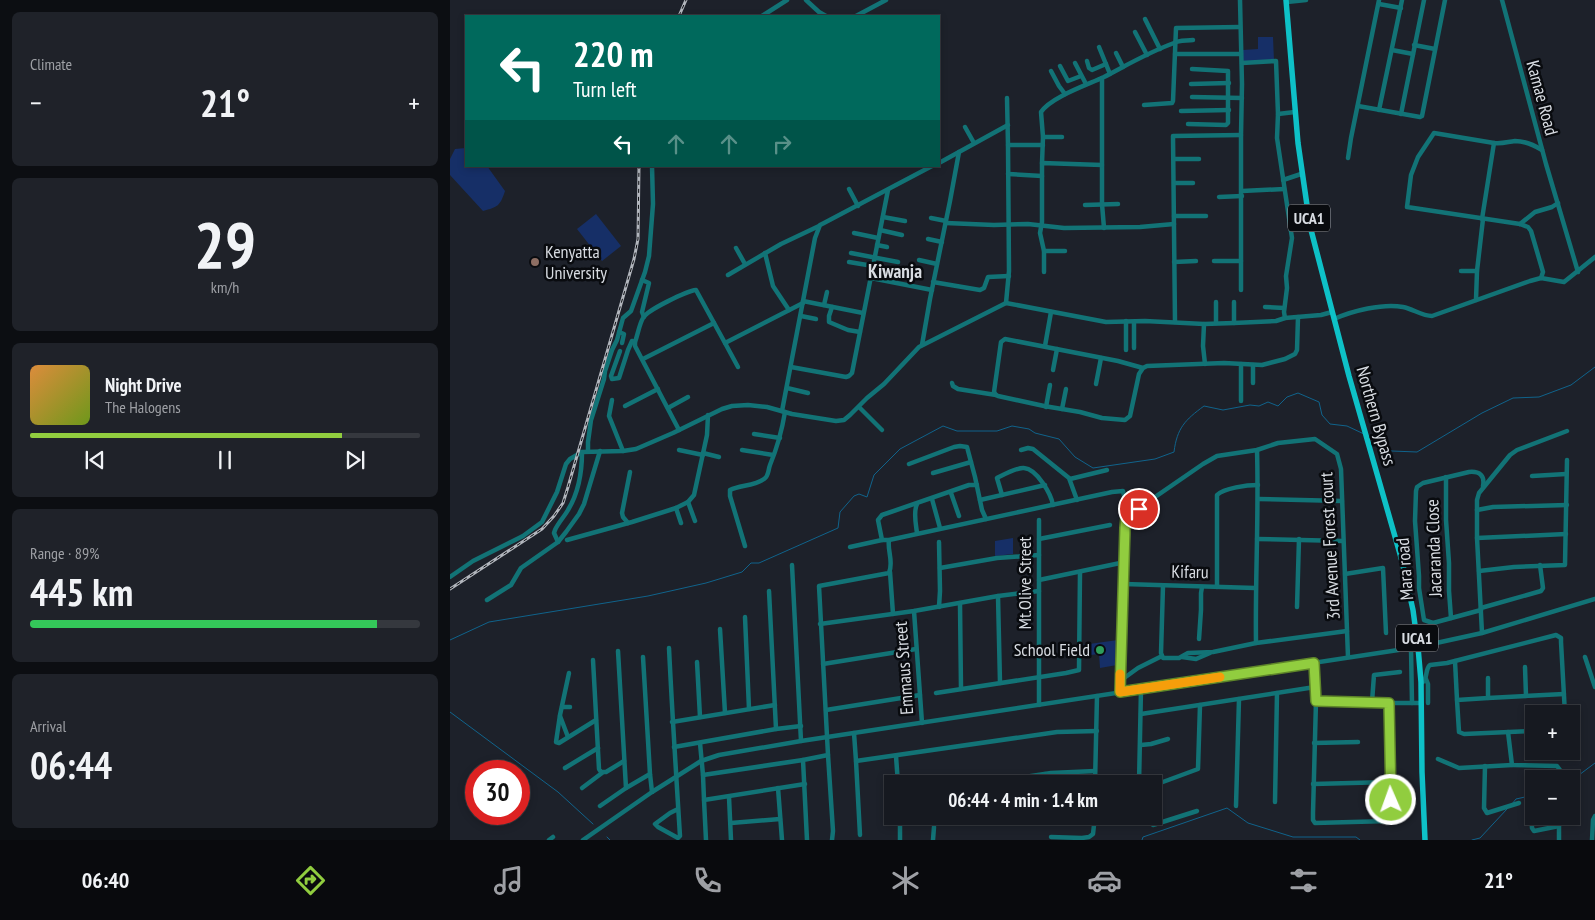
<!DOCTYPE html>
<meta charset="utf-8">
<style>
:root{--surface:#161920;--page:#1f2229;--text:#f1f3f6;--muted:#9ea0a5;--line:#35383e;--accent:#91cd3f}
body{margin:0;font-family:"PT Sans Narrow",sans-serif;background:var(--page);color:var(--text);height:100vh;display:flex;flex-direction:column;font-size:19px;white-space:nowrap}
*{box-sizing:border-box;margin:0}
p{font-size:16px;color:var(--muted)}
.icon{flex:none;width:28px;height:28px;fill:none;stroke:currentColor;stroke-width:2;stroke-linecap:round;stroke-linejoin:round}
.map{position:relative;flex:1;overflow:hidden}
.sheet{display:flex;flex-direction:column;gap:12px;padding:12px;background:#0c0e12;width:450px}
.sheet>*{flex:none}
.hud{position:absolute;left:15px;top:15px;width:475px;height:152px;border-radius:0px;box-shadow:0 2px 8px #0003,0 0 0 1px var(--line);background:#00695c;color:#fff;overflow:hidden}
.tools{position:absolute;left:1075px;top:705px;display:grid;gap:10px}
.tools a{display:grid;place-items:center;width:55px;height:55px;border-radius:0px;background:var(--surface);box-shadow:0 2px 8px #0003,0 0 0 1px var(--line);font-size:25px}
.speed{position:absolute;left:15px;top:760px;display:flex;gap:10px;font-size:25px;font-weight:700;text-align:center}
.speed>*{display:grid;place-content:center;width:65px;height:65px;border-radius:50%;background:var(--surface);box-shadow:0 2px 8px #0003,0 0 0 1px var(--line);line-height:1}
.speed .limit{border:8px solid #d22;background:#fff;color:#111}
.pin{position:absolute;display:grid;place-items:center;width:42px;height:42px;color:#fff;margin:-21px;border:2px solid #fff;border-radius:50%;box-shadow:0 1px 5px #0007}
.me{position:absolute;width:55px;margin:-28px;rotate:358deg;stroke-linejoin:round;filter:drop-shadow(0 0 4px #0008)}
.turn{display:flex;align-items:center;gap:18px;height:105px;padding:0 25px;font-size:22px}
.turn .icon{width:65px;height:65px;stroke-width:2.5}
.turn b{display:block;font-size:35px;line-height:42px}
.lanes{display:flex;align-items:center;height:48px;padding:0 25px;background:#0003;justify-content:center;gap:25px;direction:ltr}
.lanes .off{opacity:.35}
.big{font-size:38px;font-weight:700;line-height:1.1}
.sheet .widget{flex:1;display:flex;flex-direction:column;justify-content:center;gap:8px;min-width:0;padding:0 18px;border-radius:8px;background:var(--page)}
.sheet .dial{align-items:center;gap:0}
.dial b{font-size:65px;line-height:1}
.song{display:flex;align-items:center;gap:15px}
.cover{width:60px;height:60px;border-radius:8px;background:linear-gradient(135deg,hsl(30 70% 55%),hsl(80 70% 35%))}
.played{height:5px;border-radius:2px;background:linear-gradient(90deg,var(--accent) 80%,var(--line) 80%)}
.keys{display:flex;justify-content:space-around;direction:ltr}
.heat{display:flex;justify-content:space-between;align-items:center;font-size:28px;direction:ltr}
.charge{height:8px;border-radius:4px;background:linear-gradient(90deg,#34c759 89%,var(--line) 0)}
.trip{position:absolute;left:434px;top:775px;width:278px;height:50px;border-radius:0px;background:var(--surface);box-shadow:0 2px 8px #0003,0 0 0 1px var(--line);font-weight:700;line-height:50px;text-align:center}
.tabs{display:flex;height:80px;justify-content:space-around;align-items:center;background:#090a0d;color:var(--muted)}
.tabs .icon{width:35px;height:35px}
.tabs .current{color:var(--accent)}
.tabs b{font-size:22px;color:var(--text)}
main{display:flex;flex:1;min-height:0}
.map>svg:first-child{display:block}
.green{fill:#162f67}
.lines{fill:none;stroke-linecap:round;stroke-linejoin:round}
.stream{stroke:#10638b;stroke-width:1}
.minor{stroke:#127376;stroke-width:4.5}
.major{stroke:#0ec1c7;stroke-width:5.5}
.rail-casing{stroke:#b2b6bd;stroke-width:3}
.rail{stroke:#090b0f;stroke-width:1;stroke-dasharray:4;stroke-linecap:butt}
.route-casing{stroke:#5e8529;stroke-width:12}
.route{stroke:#91cd3f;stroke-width:9}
.slow{stroke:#f59e0b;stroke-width:9}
.education-dot{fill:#8d6e63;stroke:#090b0f;stroke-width:2}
.leisure-dot{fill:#2e9e5b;stroke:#090b0f;stroke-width:2}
.labels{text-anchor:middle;stroke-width:5;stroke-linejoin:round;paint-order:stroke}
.shield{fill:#090b0f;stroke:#9a9da3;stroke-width:1}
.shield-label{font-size:16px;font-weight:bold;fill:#d8dce2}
.street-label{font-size:18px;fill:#d8dce2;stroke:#090b0f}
.poi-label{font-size:18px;fill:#d8dce2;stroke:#090b0f;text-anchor:start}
.neighbourhood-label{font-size:19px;font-weight:bold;fill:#d8dce2;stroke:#090b0f}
</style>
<main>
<section class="sheet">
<div class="widget"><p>Climate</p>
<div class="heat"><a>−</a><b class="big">21°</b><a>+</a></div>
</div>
<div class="widget dial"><b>29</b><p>km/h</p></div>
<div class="widget">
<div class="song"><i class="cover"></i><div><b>Night Drive</b><p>The Halogens</p></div></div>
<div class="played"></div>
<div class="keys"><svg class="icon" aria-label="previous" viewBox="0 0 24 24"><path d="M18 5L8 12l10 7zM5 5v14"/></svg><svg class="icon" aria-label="pause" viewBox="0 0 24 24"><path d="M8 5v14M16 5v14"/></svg><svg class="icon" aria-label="next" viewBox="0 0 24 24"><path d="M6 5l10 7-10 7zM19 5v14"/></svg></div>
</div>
<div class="widget"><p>Range · 89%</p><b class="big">445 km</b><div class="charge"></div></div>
<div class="widget"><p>Arrival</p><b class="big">06:44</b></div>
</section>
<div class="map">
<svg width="1145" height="840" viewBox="0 0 1145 840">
<rect width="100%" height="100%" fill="#1d212a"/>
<g class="green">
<polygon points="808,37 823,37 824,61 793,62 793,50 808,49"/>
<path d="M16,148V166H37L55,191C50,206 48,207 33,211L0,175V159L5,149Z"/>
<polygon points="146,214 171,246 152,261 127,229"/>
<polygon points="563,538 563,554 545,556 545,541"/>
<polygon points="668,640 667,665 650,668 649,654 632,656 632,645"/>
</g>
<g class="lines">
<g class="stream">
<polyline points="920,437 942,451 967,452 1032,413 1063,398 1089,397 1121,385 1145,367"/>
<path d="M0,640L39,622L198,596L256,583L292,572L301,563H309L388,528L390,512L404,496L409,494L417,497L424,475L450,449L493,426L507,431H547L562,426L579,429L585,433L609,439L625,457L643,468L705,459L724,452C727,428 735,420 754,406L773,410L800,405L809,406L818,402L828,406L837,397L848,393L869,402L872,415L880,424L897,426L914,434"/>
<polyline points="0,712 108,792 143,824"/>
<polyline points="1121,781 1145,763"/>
<polyline points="1062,804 1066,799 1084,795"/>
<polyline points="157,837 160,840"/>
<polyline points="692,840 693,837 777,808 798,823 843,837 906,837 910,840"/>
<polyline points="1022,840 1030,838 1057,809"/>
</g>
<g class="minor">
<polyline points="356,0 369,12 376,16"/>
<polyline points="790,0 792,84 791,135 791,290"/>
<polyline points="1052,0 1096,164 1128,272"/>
<polyline points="837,2 856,0"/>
<polyline points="929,4 951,8"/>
<polyline points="312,16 337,0"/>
<polyline points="406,16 436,0"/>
<polyline points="695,19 710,49"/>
<polyline points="685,32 697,55"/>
<polyline points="964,45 985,49"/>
<polyline points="649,47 660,74"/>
<polyline points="942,50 963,54"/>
<polyline points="666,53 673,67"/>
<polyline points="725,54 791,54"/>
<polyline points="637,61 639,68 642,70 656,64"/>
<polyline points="625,63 636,84"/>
<polyline points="792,63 826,61 828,114 827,138 842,238 836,276 837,288 834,312 835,318"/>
<polyline points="610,66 618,81 631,76"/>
<polyline points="601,71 609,86 615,94"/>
<polyline points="652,78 652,204 654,228"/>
<polyline points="741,84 779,83"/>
<polyline points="742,97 792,98"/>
<polyline points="557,98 558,145 593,145"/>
<polyline points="694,105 722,103 723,101 726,28 790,27"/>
<polyline points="908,106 970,117 972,116 995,0"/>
<polyline points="929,110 952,0"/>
<polyline points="731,111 779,110"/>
<polyline points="828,114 845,112"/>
<polyline points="951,114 974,0"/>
<polyline points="738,124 776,125 778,123 778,71 742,69"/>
<polyline points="515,127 524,143"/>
<polyline points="593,137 612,137"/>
<polyline points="1044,143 984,133 968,157 961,175 957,207 1070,224 1078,227 1081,231 1093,272 1091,278"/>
<polyline points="898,158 901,138 929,0"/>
<polyline points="724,159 749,159"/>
<polyline points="489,163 558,125"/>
<path d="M592,163L593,137L591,112C601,97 637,85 654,77C677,65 699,52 724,43C729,40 736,41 743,40"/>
<polyline points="558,174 592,176"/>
<polyline points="833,180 851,174"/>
<polyline points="724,183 743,183"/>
<polyline points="399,189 408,206"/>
<polyline points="792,191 834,189"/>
<polyline points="769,197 792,196"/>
<polyline points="635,205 668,204"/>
<polyline points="724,216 756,216"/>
<polyline points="433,217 455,221"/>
<polyline points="481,218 496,221"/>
<path d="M1032,219L1044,143C1052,144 1057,142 1065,141C1074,141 1084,145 1092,150"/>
<polyline points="496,223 544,225 578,224 614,228 690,227 724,224"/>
<polyline points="1070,224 1085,212 1102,207 1108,203"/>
<polyline points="430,230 452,235"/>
<polyline points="404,233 428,238"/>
<polyline points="478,239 492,242"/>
<polyline points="427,245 437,247"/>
<polyline points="286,248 295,264"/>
<polyline points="594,251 615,251"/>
<polyline points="315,253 323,286 339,310"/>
<polyline points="401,253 448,262"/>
<polyline points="469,260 487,264"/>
<polyline points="764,261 791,261"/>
<polyline points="399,262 423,266"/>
<polyline points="724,262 746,261"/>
<polyline points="1011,271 1027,271"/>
<polyline points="594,272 594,251 590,233 592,222 592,163 652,165"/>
<polyline points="278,275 331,244 369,226"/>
<polyline points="421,278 482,290"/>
<polyline points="192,280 199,283 192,312 194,317"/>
<polyline points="483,282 530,290 534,288 538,277 559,276"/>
<polyline points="1026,300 1027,271 1033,219"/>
<polyline points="353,301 413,313"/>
<polyline points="556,303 559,271 558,145"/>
<polyline points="374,305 377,292"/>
<polyline points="382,307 379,316 379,322 398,330 410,332"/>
<polyline points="815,307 834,308"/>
<polyline points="351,316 366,319"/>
<path d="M884,319C902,311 933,303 953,307C963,309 972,316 982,316L1080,281L1091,278L1114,282L1145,257"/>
<polyline points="676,321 676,350"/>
<polyline points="684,322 684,348"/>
<polyline points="725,322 723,136 791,135"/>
<polyline points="766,323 766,302"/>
<polyline points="784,323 784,302"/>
<polyline points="754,324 753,346 755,364"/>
<polyline points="169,332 174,334 172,343"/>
<polyline points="275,343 288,367"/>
<polyline points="472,345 480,299 500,201 509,152"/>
<polyline points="595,346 601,312"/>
<polyline points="170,351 161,376 162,379 169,378 178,350 182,341 185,342"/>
<polyline points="193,359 264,323"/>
<polyline points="791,364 791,401"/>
<polyline points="341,367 396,377 399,376 402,373 438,190"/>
<polyline points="693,368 689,374 680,416 675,420 652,418 630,412 594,406 548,396 546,395 544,392 551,342 555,339 668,361 693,368 697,366 774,363 812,365 835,359 845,354 847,350 848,317"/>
<polyline points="603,370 607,349"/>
<polyline points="502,383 503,386 508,389 546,395"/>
<polyline points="803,383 803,365"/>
<polyline points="646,384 651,358"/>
<polyline points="337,388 358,393"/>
<polyline points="162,400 159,416 173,451"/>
<polyline points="175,406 208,389"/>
<polyline points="409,407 432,430"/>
<polyline points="596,407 600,385"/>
<polyline points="218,408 238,397"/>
<polyline points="612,409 616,389"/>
<polyline points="332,411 365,238 370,225 374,223 482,166"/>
<path d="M229,430L185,346V342C188,334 189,325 193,318C197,310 237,291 246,290L275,343L353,303"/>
<polyline points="304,434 330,438"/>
<polyline points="229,450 253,455"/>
<polyline points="292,450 323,455"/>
<polyline points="571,450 578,448 583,449 619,478 627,500"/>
<polyline points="138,451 138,442 141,420 154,379 155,371 162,350 167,340 173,318 181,311 195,272 199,256 203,204 202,166"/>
<polyline points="253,453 269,457"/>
<polyline points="459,464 504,447 510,446 517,447 525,477 532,510 536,519"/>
<polyline points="483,473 521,462"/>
<polyline points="1082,476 1116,474"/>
<polyline points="996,477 996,520 999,563 999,591 1001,618"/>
<polyline points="620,479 657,470"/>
<polyline points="501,493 509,516"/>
<path d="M552,495L547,478C553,475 568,467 574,468C587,469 601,494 603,505"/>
<polyline points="482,499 490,528"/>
<polyline points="808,499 892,501"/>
<polyline points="530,500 595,485"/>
<polyline points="238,502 245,521"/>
<polyline points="226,508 231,523"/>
<polyline points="1027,510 1043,507 1117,505"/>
<polyline points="676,517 753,464 767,456 807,450 828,443 865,439 887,454 891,469 898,657"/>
<polyline points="589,520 589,705"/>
<polyline points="178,523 173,517 172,513 180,472"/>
<path d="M467,533C466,525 463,512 467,504"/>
<polyline points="1027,538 1116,534"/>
<polyline points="589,539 660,525"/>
<polyline points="807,539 893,541"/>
<polyline points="117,540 182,522 226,508 238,502 244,495 257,435 258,415"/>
<polyline points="438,540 432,540 428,520 432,515 519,485 527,485"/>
<path d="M108,542L104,533L105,530C108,523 114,517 118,510C129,492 132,473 132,452"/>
<path d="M295,546L280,496V490C290,485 304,486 314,479C319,476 318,470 320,465C327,448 332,430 335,412"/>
<polyline points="400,547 432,540"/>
<polyline points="342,565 351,741"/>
<polyline points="490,568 547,558 589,555"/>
<polyline points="1029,571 1064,567 1115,565 1117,460"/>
<polyline points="440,572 443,614"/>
<polyline points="895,574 933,568 936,633"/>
<polyline points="0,577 23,561 73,536 92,522 107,492 116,464 120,459 132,452 173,451 186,449 223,433 272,409 282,406 298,405 317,407 342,414 386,421 394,420 400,415 417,398 434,384 469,347 556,303 656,322 695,321 754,324 784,323 826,321 835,318 871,315 882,312"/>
<polyline points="589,580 675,562"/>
<polyline points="674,584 805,588"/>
<polyline points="713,586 711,653 713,658 729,658 738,653 763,652 806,643 897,631"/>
<path d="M767,587V495C774,488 797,485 808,485"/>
<polyline points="319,591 326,729"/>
<polyline points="548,596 550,683"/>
<polyline points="37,600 61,585 71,568 108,542 116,532 129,514 134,504 150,451"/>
<polyline points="510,604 511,689"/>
<polyline points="489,607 490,591 489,542"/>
<polyline points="847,607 849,539"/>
<polyline points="1031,608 1091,591 1093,588 1090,565"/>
<path d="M1031,610L983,623L974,620L969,588V576L965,521L966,491L967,487L973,483L1019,472C1030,471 1035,476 1033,486"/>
<polyline points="464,611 472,723"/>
<polyline points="295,617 299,709"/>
<polyline points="370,624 464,611 548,596 589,591"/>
<polyline points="270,629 275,713"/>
<polyline points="1032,633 1027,538 1027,500 1029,493 1060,455 1067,450 1117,431"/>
<polyline points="749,639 751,610 751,593 752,587"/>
<path d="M806,643C805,579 809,515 807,450"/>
<path d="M219,648C222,710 226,773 230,836L228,838L208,827L205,824L220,813L228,809"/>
<polyline points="961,648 962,703"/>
<polyline points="193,657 200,774 202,792"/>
<polyline points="732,657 746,659 760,653"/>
<polyline points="1135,657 1145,687"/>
<polyline points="143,660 149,769 151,772 156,772 174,761"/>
<polyline points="1005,661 1007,700"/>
<polyline points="247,662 250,717"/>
<polyline points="865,663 866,701 863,813 863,820 865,823 939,821 942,820 939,703 971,703"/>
<polyline points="373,664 466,649"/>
<polyline points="1075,667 1076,696"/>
<polyline points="119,673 110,715 106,742 109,743 146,720"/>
<polyline points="1038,678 1038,698 1007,700 1009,732 1014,734 1084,731"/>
<polyline points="976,679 978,684 978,703"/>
<polyline points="670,681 688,668 712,656"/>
<path d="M971,682H973C978,677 975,669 980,665L997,663L1106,635L1111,638V642L1115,714"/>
<polyline points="486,693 616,673 629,670 630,572"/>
<polyline points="1038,698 1114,694"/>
<polyline points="866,701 939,703"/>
<polyline points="922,702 924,675 950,672"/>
<polyline points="112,707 120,707"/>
<polyline points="376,710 470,695"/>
<polyline points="691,714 865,687"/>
<polyline points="110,716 118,737"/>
<polyline points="222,722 325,705"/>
<polyline points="1058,732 1062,765 1107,766 1110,770 1109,779"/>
<polyline points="404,733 406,761 607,732 647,731"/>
<polyline points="250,743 253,775 254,800"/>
<polyline points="864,743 908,742"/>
<polyline points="691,745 701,744 718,739"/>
<polyline points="224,747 326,729 351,726"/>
<polyline points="378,755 383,831 382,840"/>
<polyline points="446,756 448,784"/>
<polyline points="988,759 1009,768 1062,765"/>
<polyline points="406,761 410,835"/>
<polyline points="1035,766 1034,808 1037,813 1069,803"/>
<polyline points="115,768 148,748"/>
<polyline points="253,775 353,760"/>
<polyline points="528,784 601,773 645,771"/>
<polyline points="595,784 595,774"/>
<polyline points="645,784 647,696"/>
<polyline points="689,784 691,689"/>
<polyline points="863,784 940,782"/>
<polyline points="702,786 748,769 750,705"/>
<polyline points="132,788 152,773"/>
<polyline points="176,788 200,774"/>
<polyline points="328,788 332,840"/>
<polyline points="279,797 281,840"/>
<polyline points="825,802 827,693"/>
<polyline points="150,806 176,788 168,651"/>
<polyline points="786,806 789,699"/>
<polyline points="1081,814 1082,828 1084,831 1109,826"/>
<polyline points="450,816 450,840"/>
<polyline points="696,816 700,822 703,825 747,811"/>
<polyline points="281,823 330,819"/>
<polyline points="601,837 632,838 639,837 643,834 645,816"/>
<polyline points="99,840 103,837"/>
<polyline points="133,840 202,792 251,761 269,755 351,741 968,647 1032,633 1145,599"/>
<polyline points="256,840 254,800 355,784"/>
<path d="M357,840L353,760L378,755L369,586L439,573C444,562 437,550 439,540L662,492L673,491L675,500L676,517L670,692"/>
<polyline points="483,840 484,827"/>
<polyline points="1109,840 1109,816"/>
<polyline points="1142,840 1143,820 1145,816"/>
</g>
<polyline class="major" points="836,0 848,143 860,226 899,376 952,561 963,610 968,647 971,682 972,772 975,840"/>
<g class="rail-casing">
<g id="rail">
<polyline points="229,16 236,0"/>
<polyline points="0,589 92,529 104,516 113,503 118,487 184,259 188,239 189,166"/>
</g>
</g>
<use href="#rail" class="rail"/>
</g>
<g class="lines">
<g class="route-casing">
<polyline id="route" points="689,509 676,517 675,528 670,692 864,663 866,701 939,703 941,800"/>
</g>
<use href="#route" class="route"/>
<polyline class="slow" points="670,674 670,692 770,677"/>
</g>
<circle class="education-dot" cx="85" cy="262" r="5"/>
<circle class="leisure-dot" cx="650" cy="650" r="5"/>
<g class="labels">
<g class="shield">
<rect x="838" y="204.5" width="42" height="27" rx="4"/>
<rect x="946" y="624.5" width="42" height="27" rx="4"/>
</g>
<g class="shield-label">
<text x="859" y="224">UCA1</text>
<text x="967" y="644">UCA1</text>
</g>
<g class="street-label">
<text transform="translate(1092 98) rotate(75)" y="6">Kamae Road</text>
<text transform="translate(926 416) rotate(74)" y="6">Northern Bypass</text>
<text transform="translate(880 546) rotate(-93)" y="6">3rd Avenue Forest court</text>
<text transform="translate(984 548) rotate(-92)" y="6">Jacaranda Close</text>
<text transform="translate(955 569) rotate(-94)" y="6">Mara road</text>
<text transform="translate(740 572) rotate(1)" y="6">Kifaru</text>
<text transform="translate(575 583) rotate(-90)" y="6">Mt.Olive Street</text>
<text transform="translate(454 668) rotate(-94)" y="6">Emmaus Street</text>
</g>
<g class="poi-label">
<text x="95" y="258">Kenyatta<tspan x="95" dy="21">University</tspan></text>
<text x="640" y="656" text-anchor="end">School Field</text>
</g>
<g class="neighbourhood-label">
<text x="445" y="278">Kiwanja</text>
</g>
</g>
</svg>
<div class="tools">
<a>+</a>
<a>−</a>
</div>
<div class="speed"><div class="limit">30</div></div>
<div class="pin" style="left:689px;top:509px;background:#d93025"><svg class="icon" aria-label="arrive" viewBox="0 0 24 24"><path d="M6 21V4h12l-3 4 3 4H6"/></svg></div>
<svg class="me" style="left:941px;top:800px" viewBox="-20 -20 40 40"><circle r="17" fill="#91cd3f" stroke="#fff" stroke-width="3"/><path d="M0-11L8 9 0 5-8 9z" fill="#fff"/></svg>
<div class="trip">06:44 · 4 min · 1.4 km</div>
<div class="hud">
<div class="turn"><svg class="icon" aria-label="left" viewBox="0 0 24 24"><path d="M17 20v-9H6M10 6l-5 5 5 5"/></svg><div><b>220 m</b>Turn left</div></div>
<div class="lanes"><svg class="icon" aria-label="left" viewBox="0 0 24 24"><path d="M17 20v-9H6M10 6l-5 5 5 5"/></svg><svg class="icon off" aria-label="ahead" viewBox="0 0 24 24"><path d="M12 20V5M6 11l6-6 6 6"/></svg><svg class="icon off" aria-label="ahead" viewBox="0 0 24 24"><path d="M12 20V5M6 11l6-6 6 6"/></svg><svg class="icon off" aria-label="right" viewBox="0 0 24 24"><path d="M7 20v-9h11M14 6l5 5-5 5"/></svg></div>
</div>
</div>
</main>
<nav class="tabs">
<b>06:40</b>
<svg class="icon current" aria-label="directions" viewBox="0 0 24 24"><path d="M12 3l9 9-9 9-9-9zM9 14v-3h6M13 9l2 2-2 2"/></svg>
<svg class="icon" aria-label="music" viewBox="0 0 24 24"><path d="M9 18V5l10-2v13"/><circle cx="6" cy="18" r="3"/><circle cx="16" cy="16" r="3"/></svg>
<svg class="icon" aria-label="phone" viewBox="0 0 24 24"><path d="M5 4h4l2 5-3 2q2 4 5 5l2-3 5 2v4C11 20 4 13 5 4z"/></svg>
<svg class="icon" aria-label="climate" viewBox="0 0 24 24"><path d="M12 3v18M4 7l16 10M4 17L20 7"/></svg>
<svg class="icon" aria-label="car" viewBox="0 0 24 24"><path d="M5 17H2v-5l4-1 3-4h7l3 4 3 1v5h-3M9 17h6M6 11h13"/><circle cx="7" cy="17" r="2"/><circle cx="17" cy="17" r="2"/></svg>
<svg class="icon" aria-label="filters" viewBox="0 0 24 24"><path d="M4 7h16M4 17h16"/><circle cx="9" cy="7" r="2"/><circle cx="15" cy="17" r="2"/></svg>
<b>21°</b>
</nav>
